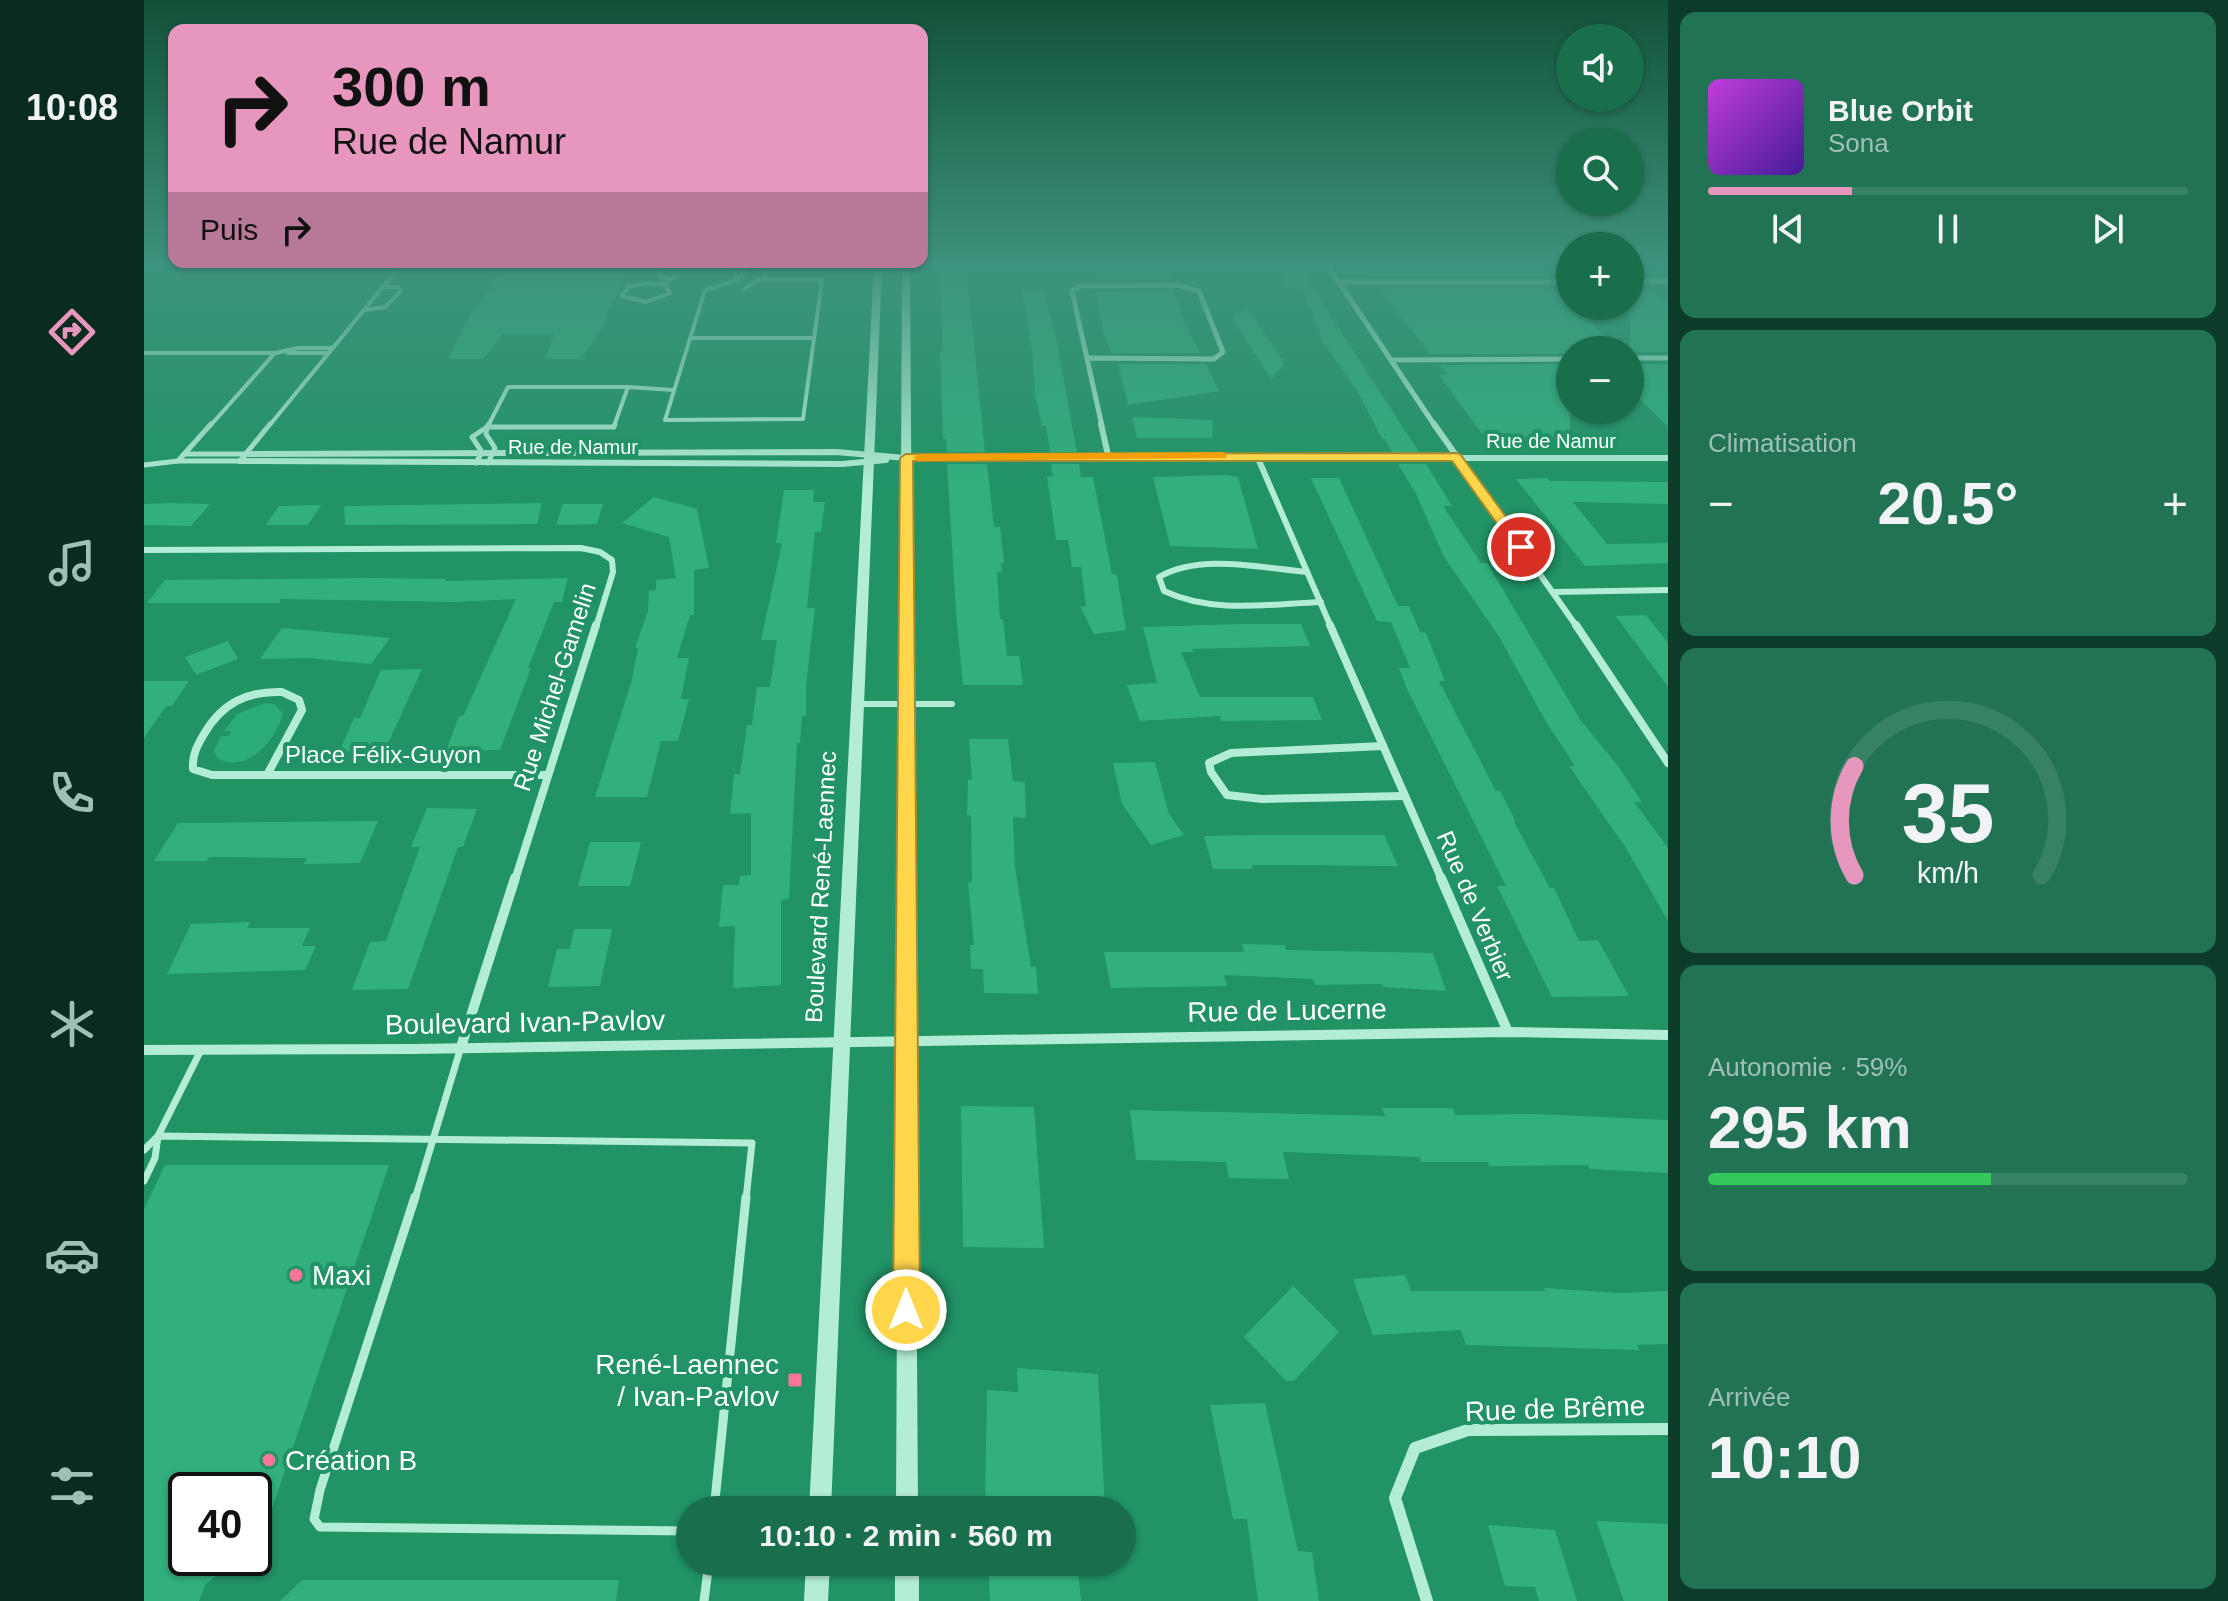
<!DOCTYPE html>
<html lang="fr">
<meta charset="utf-8">
<style>
:root{--surface:#196e4c;--page:#227353;--text:#f1f3f6;--muted:#9fc0b5;--line:#378164;--accent:#e797bd}
body{margin:0;font-family:Arial,sans-serif;background:var(--page);color:var(--text);height:100vh;display:flex;flex-direction:column;font-size:30px;white-space:nowrap}
*{box-sizing:border-box;margin:0}
p{font-size:26px;color:var(--muted)}
.icon{flex:none;width:44px;height:44px;fill:none;stroke:currentColor;stroke-width:2;stroke-linecap:round;stroke-linejoin:round}
.map{position:relative;flex:1;overflow:hidden}
.drawer{display:flex;flex-direction:column;gap:12px;padding:12px;background:#0e3c2a;width:560px}
.drawer>*{flex:none}
.guide{position:absolute;left:24px;top:24px;width:760px;height:244px;border-radius:16px;box-shadow:0 2px 6px #0004;background:#e797bd;color:#111;overflow:hidden}
.buttons{position:absolute;left:1412px;top:24px;display:grid;gap:16px}
.buttons a{display:grid;place-items:center;width:88px;height:88px;border-radius:50%;background:var(--surface);box-shadow:0 2px 6px #0004;font-size:40px}
.speed{position:absolute;left:24px;top:1472px;display:flex;gap:16px;font-size:40px;font-weight:700;text-align:center}
.speed>*{display:grid;place-content:center;width:104px;height:104px;border-radius:50%;background:var(--surface);box-shadow:0 2px 6px #0004;line-height:1}
.speed .limit{border:4px solid #111;border-radius:12px;background:#fff;color:#111}
.pin{position:absolute;display:grid;place-items:center;width:68px;height:68px;color:#fff;margin:-34px;border:4px solid #fff;border-radius:50%;box-shadow:0 2px 8px #0007}
.me{position:absolute;width:88px;margin:-44px;rotate:0deg;stroke-linejoin:round;filter:drop-shadow(0 0 6px #0008)}
.turn{display:flex;align-items:center;gap:28px;height:168px;padding:0 32px;font-size:36px}
.turn .icon{width:104px;height:104px;stroke-width:2.5}
.turn b{display:block;font-size:56px;line-height:68px}
.then{display:flex;align-items:center;height:76px;padding:0 32px;background:#0003;gap:16px;font-size:30px}
.big{font-size:60px;font-weight:800;line-height:1.1}
.drawer .card{flex:1;display:flex;flex-direction:column;justify-content:center;gap:12px;min-width:0;padding:0 28px;border-radius:16px;background:var(--page)}
.drawer .dial{align-items:center;gap:0}
.dial svg{height:208px;overflow:visible;fill:none;stroke:var(--line);stroke-width:7;stroke-linecap:round;text-anchor:middle}
.dial text{fill:var(--text);stroke:none}
.song{display:flex;align-items:center;gap:24px}
.cover{width:96px;height:96px;border-radius:12px;background:linear-gradient(135deg,hsl(290 70% 55%),hsl(260 70% 35%))}
.played{height:8px;border-radius:4px;background:linear-gradient(90deg,var(--accent) 30%,var(--line) 30%)}
.keys{display:flex;justify-content:space-around;direction:ltr}
.heat{display:flex;justify-content:space-between;align-items:center;font-size:44px;direction:ltr}
.charge{height:12px;border-radius:6px;background:linear-gradient(90deg,#34c759 59%,var(--line) 0)}
.trip{position:absolute;left:532px;top:1496px;width:460px;height:80px;border-radius:40px;background:var(--surface);box-shadow:0 2px 6px #0004;font-weight:800;line-height:80px;text-align:center}
main{display:flex;flex:1;min-height:0}
.tab-bar{display:flex;flex-direction:column;width:144px;justify-content:space-around;align-items:center;background:#0a2c1e;color:var(--muted)}
.tab-bar .icon{width:56px;height:56px}
.tab-bar .active{color:var(--accent)}
.tab-bar b{font-size:36px;color:var(--text)}
.map>svg:first-child{display:block}
.green{fill:#2bab76}
.building{fill:#31b07c}
.lines{fill:none;stroke-linecap:round;stroke-linejoin:round}
.service-far4{stroke:#b4edd5;stroke-width:4}
.service-far3{stroke:#b4edd5;stroke-width:5}
.service-far2{stroke:#b4edd5;stroke-width:6}
.service-far1{stroke:#b4edd5;stroke-width:7}
.service{stroke:#b4edd5;stroke-width:9}
.minor-far4{stroke:#b4edd5;stroke-width:5}
.minor-far3{stroke:#b4edd5;stroke-width:6}
.minor-far2{stroke:#b4edd5;stroke-width:8}
.minor-far1{stroke:#b4edd5;stroke-width:10}
.minor{stroke:#b4edd5;stroke-width:12}
.tertiary{fill:#b4edd5;fill-rule:evenodd}
.route{fill:#ffd54a;stroke:#a68a30;stroke-width:2}
.slow{fill:#f59e0b}
.poi-dot{fill:#fa7597;stroke:#219365;stroke-width:3}
.labels{text-anchor:middle;stroke-width:8;stroke-linejoin:round;paint-order:stroke}
.far-street-label{font-size:20px;fill:#fff;stroke:#219365}
.street-label{font-size:24px;fill:#fff;stroke:#219365}
.near-street-label{font-size:28px;fill:#fff;stroke:#219365}
.near-poi-label{font-size:28px;fill:#fff;stroke:#219365;text-anchor:start}
</style>
<main>
<nav class="tab-bar">
<b>10:08</b>
<svg class="icon active" aria-label="directions" viewBox="0 0 24 24"><path d="M12 3l9 9-9 9-9-9zM9 14v-3h6M13 9l2 2-2 2"/></svg>
<svg class="icon" aria-label="music" viewBox="0 0 24 24"><path d="M9 18V5l10-2v13"/><circle cx="6" cy="18" r="3"/><circle cx="16" cy="16" r="3"/></svg>
<svg class="icon" aria-label="phone" viewBox="0 0 24 24"><path d="M5 4h4l2 5-3 2q2 4 5 5l2-3 5 2v4C11 20 4 13 5 4z"/></svg>
<svg class="icon" aria-label="climate" viewBox="0 0 24 24"><path d="M12 3v18M4 7l16 10M4 17L20 7"/></svg>
<svg class="icon" aria-label="car" viewBox="0 0 24 24"><path d="M5 17H2v-5l4-1 3-4h7l3 4 3 1v5h-3M9 17h6M6 11h13"/><circle cx="7" cy="17" r="2"/><circle cx="17" cy="17" r="2"/></svg>
<svg class="icon" aria-label="filters" viewBox="0 0 24 24"><path d="M4 7h16M4 17h16"/><circle cx="9" cy="7" r="2"/><circle cx="15" cy="17" r="2"/></svg>
</nav>
<div class="map">
<svg width="1524" height="1601" viewBox="0 0 1524 1601">
<rect width="100%" height="100%" fill="#219365"/>
<path class="green" d="M121,703L130,704L139,713C133,740 103,775 73,758L70,750L77,736H85L87,731H80L93,714Z"/>
<g class="building">
<polygon points="361,266 475,266 473,271 482,272 458,328 437,359 401,359 410,334 359,334 339,359 304,359 328,310 331,309"/>
<polygon points="795,266 822,266 841,452 803,452 802,439 799,439 796,351 799,351"/>
<polygon points="951,266 1023,266 1027,280 953,280"/>
<polygon points="1132,266 1158,266 1168,287 1275,452 1248,452 1241,439 1238,439 1215,394 1179,342 1158,288 1144,288"/>
<polygon points="1216,266 1390,266 1402,276 1225,276"/>
<polygon points="1486,286 1504,286 1524,303 1524,352 1486,352"/>
<polygon points="1235,288 1414,288 1426,300 1426,306 1432,306 1468,344 1426,345 1426,354 1286,354"/>
<polygon points="899,290 910,328 933,452 906,452 902,426 898,426 891,395 888,349 878,291"/>
<polygon points="951,291 1030,291 1040,322 1056,353 968,353 960,334"/>
<polygon points="1103,308 1141,364 1127,379 1088,317"/>
<polygon points="974,364 1062,364 1075,391 984,405"/>
<polygon points="1426,364 1426,438 1372,437 1375,442 1344,442 1295,375 1304,375 1295,365"/>
<polygon points="1486,364 1524,364 1524,427 1486,389"/>
<polygon points="988,417 1069,420 1068,438 993,438"/>
<polygon points="803,464 843,464 850,527 856,527 860,563 857,563 858,572 853,572 856,619 859,619 863,656 875,656 879,685 819,685 812,612"/>
<polygon points="907,464 935,464 937,477 949,477 968,574 973,575 982,630 950,634 936,607 942,606 937,567 928,567 924,540 912,540 903,476 909,477"/>
<polygon points="1254,464 1282,464 1308,506 1299,506 1337,563 1343,563 1437,721 1474,766 1498,802 1490,802 1524,848 1524,921 1482,848 1425,766 1431,766 1402,722 1356,638 1300,557 1272,494"/>
<polygon points="1082,475 1094,477 1114,549 1026,546 1009,477"/>
<polygon points="1167,478 1195,478 1254,606 1265,606 1276,632 1282,633 1301,681 1295,681 1352,791 1356,791 1372,822 1370,822 1406,888 1410,888 1435,941 1454,940 1485,996 1408,997 1353,886 1362,886 1263,689 1255,668 1266,668 1247,622 1233,621"/>
<polygon points="1403,478 1406,481 1524,482 1524,504 1429,502 1463,544 1524,543 1524,563 1441,566 1372,479"/>
<polygon points="640,490 670,490 669,502 681,502 677,532 671,532 663,608 671,608 662,686 662,716 658,716 656,743 653,743 645,899 637,900 637,985 589,988 591,926 575,927 579,885 595,885 596,876 607,875 607,813 586,814 590,774 596,774 603,725 608,725 613,687 626,687 633,640 617,640 638,543 632,543"/>
<polygon points="510,497 553,509 565,568 550,570 550,615 546,615 533,658 545,658 537,699 545,699 534,741 517,741 503,797 451,797 487,683 494,648 491,648 504,611 505,591 512,590 512,580 532,578 525,537 478,523"/>
<polygon points="398,503 393,524 201,525 200,506"/>
<polygon points="0,504 27,503 66,504 47,526 0,525"/>
<polygon points="419,504 459,504 453,524 412,525"/>
<polygon points="177,505 164,525 122,525 135,506"/>
<polygon points="227,578 302,579 301,581 424,578 418,602 410,602 384,668 387,668 356,750 302,751 315,716 319,716 372,599 311,602 136,599 136,603 3,603 21,580"/>
<polygon points="1502,615 1524,643 1524,687 1472,616"/>
<polygon points="1097,624 1157,624 1166,646 1048,649 1049,652 1037,652 1056,697 1169,697 1178,720 1077,721 1076,716 996,721 983,685 1013,683 999,627"/>
<polygon points="138,628 246,638 227,664 164,658 116,659"/>
<polygon points="84,641 94,659 52,675 41,657"/>
<polygon points="278,669 241,750 195,752 210,718 216,718 237,670"/>
<polygon points="0,681 45,681 28,706 22,706 0,738"/>
<polygon points="825,739 864,739 869,781 881,782 882,818 869,817 871,867 887,967 892,967 894,994 840,993 839,969 827,969 826,945 830,945 824,883 828,882 827,816 823,815 824,779 828,780"/>
<polygon points="1011,762 1025,814 1040,835 1007,845 978,804 969,763"/>
<polygon points="283,808 333,809 319,847 314,847 264,989 208,990 226,942 242,941 276,847 267,847"/>
<polygon points="234,821 216,863 160,864 163,858 65,857 63,861 10,861 34,823"/>
<polygon points="1115,835 1240,835 1254,866 1108,865 1109,869 1069,869 1060,836"/>
<polygon points="446,842 497,842 486,886 434,886"/>
<polygon points="106,922 103,928 166,928 158,946 172,946 161,970 23,974 47,924"/>
<polygon points="430,929 468,929 456,986 404,987 413,949 426,949"/>
<polygon points="1098,944 1141,945 1142,950 1289,953 1302,991 1239,987 1238,984 1171,985 1169,979 1080,975 1083,986 967,988 960,952 1100,952"/>
<polygon points="817,1106 890,1107 900,1248 819,1247"/>
<polygon points="1238,1108 1309,1108 1311,1115 1391,1114 1524,1120 1524,1173 1446,1169 1444,1165 1345,1166 1344,1162 1277,1162 1276,1157 1139,1152 1145,1179 1085,1178 1082,1162 992,1160 986,1110 1241,1116"/>
<polygon points="21,1165 245,1165 114,1550 110,1550 110,1490 42,1490 42,1558 92,1558 61,1585 55,1601 0,1601 0,1209"/>
<polygon points="1261,1275 1267,1291 1401,1291 1400,1288 1476,1293 1524,1291 1524,1344 1493,1345 1495,1350 1322,1345 1317,1330 1229,1335 1209,1279"/>
<polygon points="1149,1286 1195,1332 1150,1381 1142,1381 1100,1337"/>
<polygon points="873,1368 954,1374 961,1510 841,1503 843,1390 874,1392"/>
<polygon points="1121,1403 1154,1551 1168,1552 1175,1601 1114,1601 1103,1519 1089,1519 1066,1405"/>
<polygon points="1452,1521 1524,1524 1524,1601 1480,1601"/>
<polygon points="1344,1525 1411,1530 1433,1601 1395,1601 1391,1587 1361,1586"/>
<polygon points="844,1562 933,1562 937,1601 846,1601"/>
<polygon points="158,1580 475,1580 472,1601 136,1601"/>
</g>
<g class="lines">
<g class="service-far4">
<polyline points="519,266 515,275 527,280"/>
<polyline points="606,266 591,281 561,290 521,420 659,419 678,280 614,280"/>
<polyline points="593,281 590,276 592,270 603,266"/>
<polygon points="503,283 521,285 526,293 502,302 478,296 484,287"/>
<polyline points="519,284 529,278 536,266"/>
<polyline points="600,289 621,276 623,271 610,266"/>
<polyline points="220,310 241,307 257,291 254,287 239,287"/>
<polyline points="546,338 670,338"/>
<polyline points="0,353 133,353"/>
<polyline points="144,353 184,353"/>
<polyline points="484,387 529,390"/>
<polyline points="66,426 131,353 154,348 189,348"/>
<polyline points="125,426 256,266"/>
<polyline points="344,426 364,387 484,387 470,426"/>
</g>
<g class="service-far3">
<polyline points="343,427 342,434 351,448 344,463"/>
<polyline points="343,427 470,427 471,424"/>
<polyline points="343,427 345,424"/>
<polyline points="40,454 102,454"/>
<polyline points="34,461 96,461 126,424"/>
<polyline points="332,463 338,452 328,437 343,427"/>
<polyline points="0,465 34,461 67,424"/>
</g>
<polyline class="service-far2" points="715,704 808,704"/>
<g class="service-far1">
<polyline points="0,1150 14,1136 57,1050"/>
<polyline points="0,1181 11,1158 14,1136 608,1143 602,1199"/>
<polyline points="271,1199 317,1047"/>
</g>
<g class="service">
<polyline points="271,1197 176,1490 170,1519 176,1527 546,1531"/>
<polyline points="570,1510 602,1197"/>
<polyline points="560,1601 565,1562"/>
</g>
<g class="minor-far4">
<polyline points="1184,266 1291,426"/>
<polyline points="1486,281 1524,281"/>
<polyline points="1195,282 1426,282"/>
<polyline points="945,358 1070,359 1079,352 1055,291 1033,285 936,286 928,291 958,426"/>
<polyline points="1486,358 1524,358"/>
<polyline points="1247,360 1426,359"/>
</g>
<g class="minor-far3">
<polyline points="957,424 964,455"/>
<polyline points="1290,424 1433,627"/>
<polyline points="102,454 692,452 762,458 1524,458"/>
<polyline points="1113,456 1187,627"/>
<polyline points="96,461 698,464 742,460"/>
<polyline points="0,550 437,548 456,552 468,560 469,572 452,627"/>
<path d="M1163,572C1118,568 1056,553 1015,577L1020,591C1069,614 1125,604 1177,602"/>
<polyline points="1410,592 1524,590"/>
</g>
<g class="minor-far2">
<polyline points="1186,625 1298,880"/>
<polyline points="1432,625 1524,763"/>
<path d="M138,692L155,700L158,710L123,775H68L49,769C48,755 53,746 60,734C78,703 103,691 138,692Z"/>
<polyline points="1239,746 1087,753 1065,763 1067,772 1083,795 1118,799 1261,796"/>
<polyline points="123,775 403,775"/>
<polyline points="371,880 452,625"/>
</g>
<g class="minor-far1">
<polyline points="1297,878 1364,1032"/>
<polyline points="317,1047 371,878"/>
<polyline points="0,1050 268,1049 1364,1032 1524,1035"/>
</g>
<polyline class="minor" points="1283,1601 1251,1498 1271,1448 1324,1430 1524,1429"/>
<g class="tertiary">
<polygon points="730,266 738,266 687,1510 665,1510"/>
<polygon points="758,266 766,266 774,1510 752,1510"/>
<polygon points="662,1562 686,1562 684,1601 660,1601"/>
<rect x="751" y="1562" width="24" height="39"/>
</g>
</g>
<linearGradient id="sky" x2="0" y2="1"><stop stop-color="#125138"/><stop offset="0.54" stop-color="#3d937e"/><stop offset="1" stop-color="#3d937e" stop-opacity="0"/></linearGradient>
<rect width="1524" height="490" fill="url(#sky)"/>
<polygon class="route" points="1312,453 1316,454 1382,544 1382,550 1372,550 1308,461 769,461 776,1310 772,1319 762,1323 753,1319 749,1310 756,458 762,454"/>
<polygon class="slow" points="1078,452 1082,453 1082,458 775,461 769,458 775,454"/>
<g class="poi-dot">
<circle cx="152" cy="1275" r="8"/>
<rect x="643" y="1372" width="16" height="16" rx="4"/>
<circle cx="125" cy="1460" r="8"/>
</g>
<g class="labels">
<g class="far-street-label">
<text x="1407" y="448">Rue de Namur</text>
<text x="429" y="454">Rue de Namur</text>
</g>
<g class="street-label">
<text transform="translate(411 687) rotate(-72)" y="8">Rue Michel-Gamelin</text>
<text x="239" y="763">Place Félix-Guyon</text>
<text transform="translate(677 887) rotate(-87)" y="8">Boulevard René-Laennec</text>
<text transform="translate(1331 906) rotate(67)" y="8">Rue de Verbier</text>
</g>
<g class="near-street-label">
<text transform="translate(1143 1010) rotate(-1)" y="10">Rue de Lucerne</text>
<text transform="translate(381 1022) rotate(-1)" y="10">Boulevard Ivan-Pavlov</text>
<text transform="translate(1411 1408) rotate(-2)" y="10">Rue de Brême</text>
</g>
<g class="near-poi-label">
<text x="168" y="1285">Maxi</text>
<text x="635" y="1374" text-anchor="end">René-Laennec<tspan x="635" dy="32">/ Ivan-Pavlov</tspan></text>
<text x="141" y="1470">Création B</text>
</g>
</g>
</svg>
<div class="buttons">
<a><svg class="icon" aria-label="sound" viewBox="0 0 24 24"><path d="M4 9h4l5-4v14l-5-4H4zM17 9q2 3 0 6"/></svg></a>
<a><svg class="icon" aria-label="search" viewBox="0 0 24 24"><circle cx="10" cy="10" r="6"/><path d="M15 15l6 6"/></svg></a>
<a>+</a>
<a>−</a>
</div>
<div class="speed"><div class="limit">40</div></div>
<div class="pin" style="left:1377px;top:547px;background:#d93025"><svg class="icon" aria-label="arrive" viewBox="0 0 24 24"><path d="M6 21V4h12l-3 4 3 4H6"/></svg></div>
<svg class="me" style="left:762px;top:1310px" viewBox="-20 -20 40 40"><circle r="17" fill="#ffd54a" stroke="#fff" stroke-width="3"/><path d="M0-11L8 9 0 5-8 9z" fill="#fff"/></svg>
<div class="trip">10:10 · 2 min · 560 m</div>
<div class="guide">
<div class="turn"><svg class="icon" aria-label="right" viewBox="0 0 24 24"><path d="M7 20v-9h11M14 6l5 5-5 5"/></svg><div><b>300 m</b>Rue de Namur</div></div>
<div class="then">Puis<svg class="icon" aria-label="right" viewBox="0 0 24 24"><path d="M7 20v-9h11M14 6l5 5-5 5"/></svg></div>
</div>
</div>
<section class="drawer">
<div class="card">
<div class="song"><i class="cover"></i><div><b>Blue Orbit</b><p>Sona</p></div></div>
<div class="played"></div>
<div class="keys"><svg class="icon" aria-label="previous" viewBox="0 0 24 24"><path d="M18 5L8 12l10 7zM5 5v14"/></svg><svg class="icon" aria-label="pause" viewBox="0 0 24 24"><path d="M8 5v14M16 5v14"/></svg><svg class="icon" aria-label="next" viewBox="0 0 24 24"><path d="M6 5l10 7-10 7zM19 5v14"/></svg></div>
</div>
<div class="card"><p>Climatisation</p>
<div class="heat"><a>−</a><b class="big">20.5°</b><a>+</a></div>
</div>
<div class="card dial"><svg viewBox="0 0 100 80">
<path d="M14 69A42 42 0 1 1 86 69"/>
<path d="M14 69A42 42 0 0 1 14 27" stroke="#e797bd"/>
<text x="50" y="56" font-size="32" font-weight="700">35</text>
<text x="50" y="72" font-size="11">km/h</text>
</svg></div>
<div class="card"><p>Autonomie · 59%</p><b class="big">295 km</b><div class="charge"></div></div>
<div class="card"><p>Arrivée</p><b class="big">10:10</b></div>
</section>
</main>
